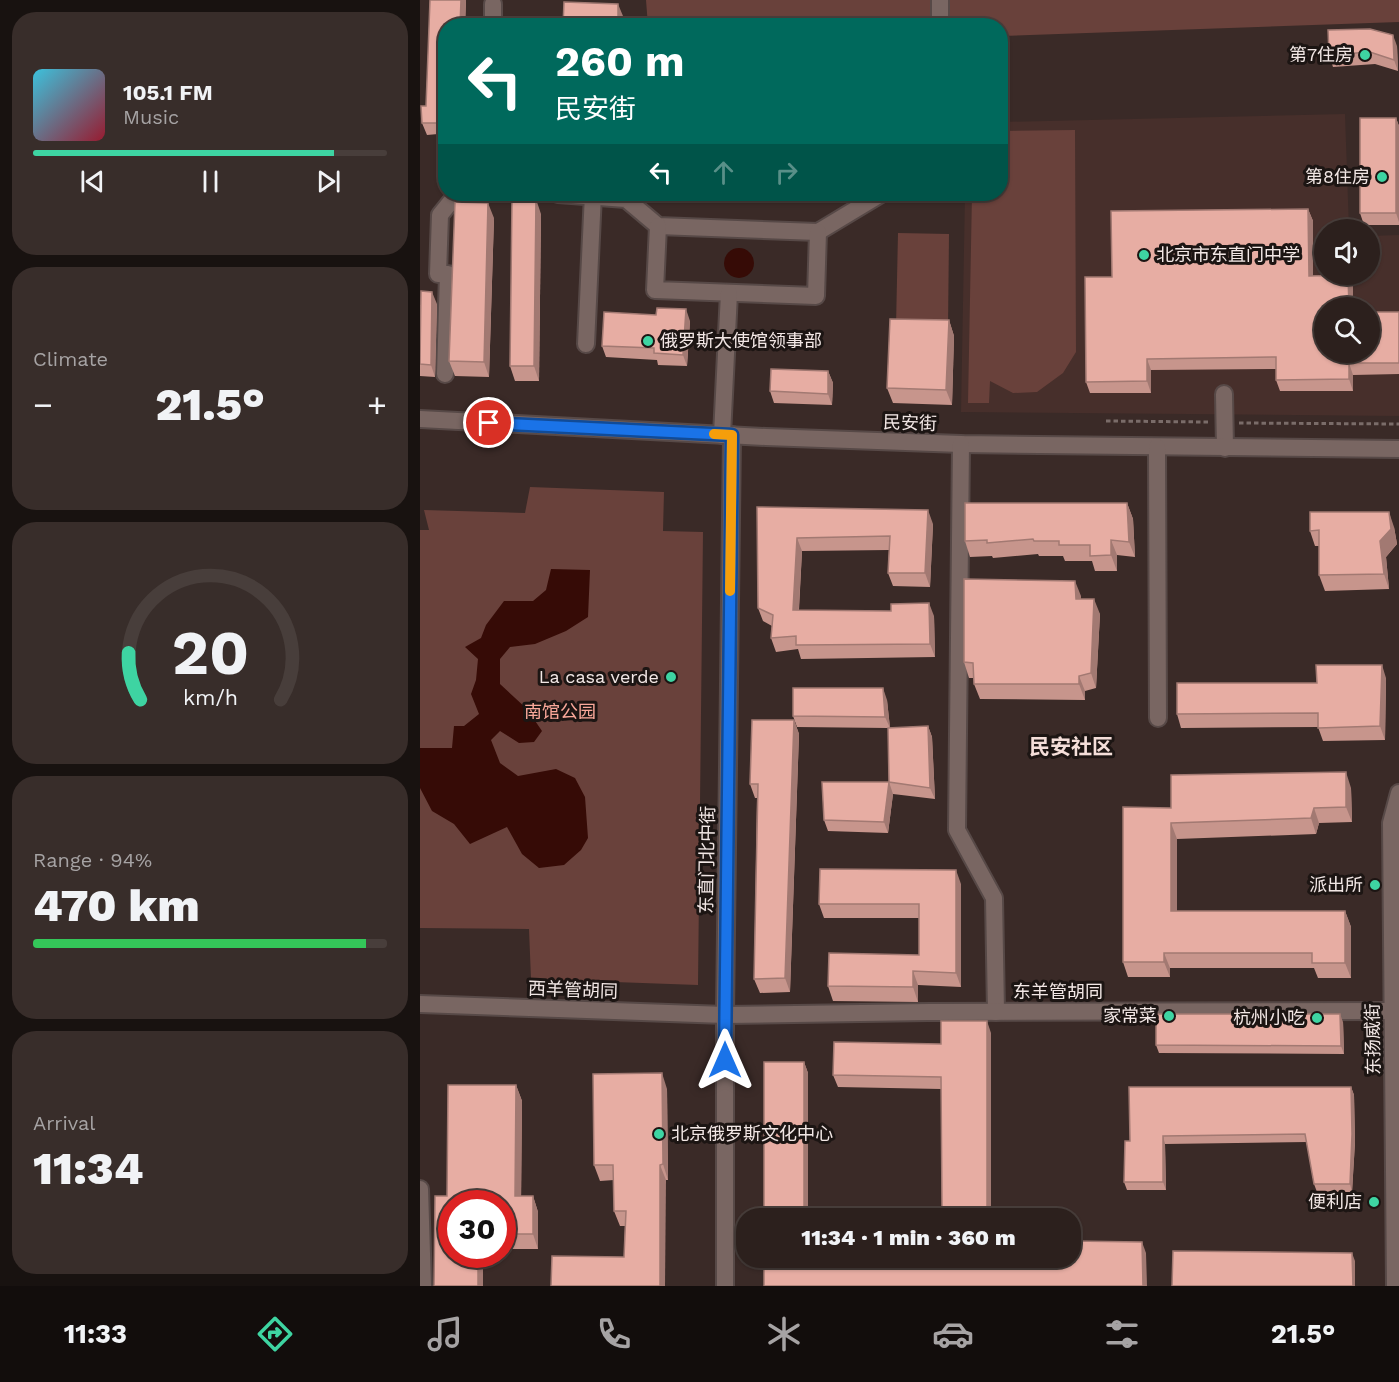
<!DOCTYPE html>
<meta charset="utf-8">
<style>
:root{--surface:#2c201d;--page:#382d2a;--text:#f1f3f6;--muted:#a6a3a4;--line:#483e3b;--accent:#3ed4a2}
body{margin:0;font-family:"Work Sans","Noto Sans SC",sans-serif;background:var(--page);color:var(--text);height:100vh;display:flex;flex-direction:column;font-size:22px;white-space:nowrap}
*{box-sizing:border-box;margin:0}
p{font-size:20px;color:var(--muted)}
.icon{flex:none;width:33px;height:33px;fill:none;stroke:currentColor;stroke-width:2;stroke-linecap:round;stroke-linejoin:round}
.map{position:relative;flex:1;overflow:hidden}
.details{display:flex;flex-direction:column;gap:12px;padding:12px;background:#181210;width:420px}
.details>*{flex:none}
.guide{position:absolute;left:18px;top:18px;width:570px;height:183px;border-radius:24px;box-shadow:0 2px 4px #0004,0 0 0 2px var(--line);background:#00695c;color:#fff;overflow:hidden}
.tools{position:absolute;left:894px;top:219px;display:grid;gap:12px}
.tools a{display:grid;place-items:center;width:66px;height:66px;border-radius:50%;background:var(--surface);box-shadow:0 2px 4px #0004,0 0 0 2px var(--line);font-size:30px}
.speed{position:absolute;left:18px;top:1190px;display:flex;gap:12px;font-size:30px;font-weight:700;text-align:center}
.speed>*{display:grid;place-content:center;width:78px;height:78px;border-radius:50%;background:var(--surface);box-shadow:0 2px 4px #0004,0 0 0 2px var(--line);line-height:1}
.speed .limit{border:9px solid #d22;background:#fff;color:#111}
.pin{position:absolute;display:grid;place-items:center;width:51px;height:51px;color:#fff;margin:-26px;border:3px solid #fff;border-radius:50%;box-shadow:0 2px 6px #0007}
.me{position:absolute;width:66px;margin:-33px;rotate:0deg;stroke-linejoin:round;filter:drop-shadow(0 0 4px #0008)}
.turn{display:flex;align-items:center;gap:21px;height:126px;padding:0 18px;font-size:27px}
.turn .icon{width:78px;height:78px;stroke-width:2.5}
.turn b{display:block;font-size:42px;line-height:51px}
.lanes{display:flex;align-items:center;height:57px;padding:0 18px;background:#0003;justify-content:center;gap:30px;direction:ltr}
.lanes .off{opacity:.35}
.big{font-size:45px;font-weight:800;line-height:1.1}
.details .tile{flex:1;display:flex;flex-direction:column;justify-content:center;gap:9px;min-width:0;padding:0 21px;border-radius:24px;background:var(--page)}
.details .dial{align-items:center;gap:0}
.dial svg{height:156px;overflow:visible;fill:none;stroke:var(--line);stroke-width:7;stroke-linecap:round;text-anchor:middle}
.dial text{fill:var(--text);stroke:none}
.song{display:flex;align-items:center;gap:18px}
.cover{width:72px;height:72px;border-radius:9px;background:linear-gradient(135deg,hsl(190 70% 55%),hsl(350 70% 35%))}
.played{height:6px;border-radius:3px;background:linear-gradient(90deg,var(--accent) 85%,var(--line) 85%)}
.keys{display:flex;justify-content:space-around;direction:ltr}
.heat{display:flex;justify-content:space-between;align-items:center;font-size:33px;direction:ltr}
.charge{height:9px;border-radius:4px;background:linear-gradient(90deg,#34c759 94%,var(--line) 0)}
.trip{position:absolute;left:316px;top:1208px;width:345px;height:60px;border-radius:24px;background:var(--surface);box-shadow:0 2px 4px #0004,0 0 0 2px var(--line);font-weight:800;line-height:60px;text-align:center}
.dock{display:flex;height:96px;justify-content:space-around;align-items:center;background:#120d0c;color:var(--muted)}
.dock .icon{width:42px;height:42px}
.dock .active{color:var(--accent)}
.dock b{font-size:27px;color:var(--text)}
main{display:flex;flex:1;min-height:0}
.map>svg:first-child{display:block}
.built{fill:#472f2b;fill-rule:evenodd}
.green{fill:#69413b}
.water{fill:#360b06}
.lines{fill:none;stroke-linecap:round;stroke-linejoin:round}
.minor-casing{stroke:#574947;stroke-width:20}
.path{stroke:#7a6c69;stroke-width:3;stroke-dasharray:4.5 3;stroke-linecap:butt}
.minor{stroke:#796662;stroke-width:16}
.wall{fill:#c7958c}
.shaded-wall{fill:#a27972}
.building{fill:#e7ada3;stroke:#a27972;stroke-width:1.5}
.route-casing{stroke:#114b97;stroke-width:15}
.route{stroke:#1a73e8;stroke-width:10}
.slow{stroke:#f59e0b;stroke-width:10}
.poi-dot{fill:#3ed4a2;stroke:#1c1513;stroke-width:2}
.labels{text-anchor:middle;stroke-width:6;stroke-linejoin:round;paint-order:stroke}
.poi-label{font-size:18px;fill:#f2e7e5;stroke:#1c1513;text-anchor:end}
.street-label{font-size:18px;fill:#f2e7e5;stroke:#1c1513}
.park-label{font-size:18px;fill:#faa89a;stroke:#1c1513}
.quarter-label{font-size:21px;font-weight:bold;fill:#f4ded9;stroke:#1c1513}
</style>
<main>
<section class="details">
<div class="tile">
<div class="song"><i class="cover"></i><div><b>105.1 FM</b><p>Music</p></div></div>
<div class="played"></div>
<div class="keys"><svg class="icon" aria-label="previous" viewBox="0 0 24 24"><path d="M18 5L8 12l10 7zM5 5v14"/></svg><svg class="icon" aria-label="pause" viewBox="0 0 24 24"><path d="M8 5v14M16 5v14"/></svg><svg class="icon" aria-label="next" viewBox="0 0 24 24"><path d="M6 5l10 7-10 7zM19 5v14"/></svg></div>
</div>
<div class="tile"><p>Climate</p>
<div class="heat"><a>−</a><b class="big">21.5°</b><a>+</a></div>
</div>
<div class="tile dial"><svg viewBox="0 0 100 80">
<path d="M14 69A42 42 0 1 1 86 69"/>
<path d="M14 69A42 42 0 0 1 8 45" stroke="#3ed4a2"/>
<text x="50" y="56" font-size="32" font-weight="700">20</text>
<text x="50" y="72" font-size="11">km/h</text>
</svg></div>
<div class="tile"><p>Range · 94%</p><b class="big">470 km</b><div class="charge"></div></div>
<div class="tile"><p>Arrival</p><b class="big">11:34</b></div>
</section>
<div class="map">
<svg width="979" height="1286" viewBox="0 0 979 1286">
<rect width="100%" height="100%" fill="#3a2a27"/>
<path class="built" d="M925,114L929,229L904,230V274H950V236L979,235V416L541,412L545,194H580L581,122ZM904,308H950V352H904Z"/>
<g class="green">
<polygon points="226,0 979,0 979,22 581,36 580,26 228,26"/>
<polygon points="655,130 656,352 643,373 617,392 593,393 570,381 569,403 548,403 552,194 580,194 581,131"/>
<polygon points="478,233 529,234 528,328 476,327"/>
<polygon points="110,487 244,492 243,531 283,532 278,985 111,979 109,929 0,928 0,530 9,530 4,510 105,513"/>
</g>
<g class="water">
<circle cx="319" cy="263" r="15"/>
<polygon points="131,569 170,570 168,617 146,631 115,644 90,647 80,659 80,684 107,709 122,731 114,742 99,743 80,731 71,740 80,763 98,776 136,769 155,778 165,797 168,838 161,850 144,865 119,868 102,854 87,827 50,844 34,824 12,811 0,788 0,748 32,748 34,726 44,726 59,714 51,694 56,680 58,659 45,647 61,638 66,625 84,601 113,601 126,590"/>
</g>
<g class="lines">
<g class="minor-casing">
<g id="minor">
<polyline points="520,0 520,26"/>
<polyline points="73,4 73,26"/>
<polyline points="138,194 206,199 238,226 398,232 461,194"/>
<polyline points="238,226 235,290 396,296 398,232"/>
<polyline points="166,344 173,194"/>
<polyline points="25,374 28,274 18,274 20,215 37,194"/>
<polyline points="804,394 805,448"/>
<polyline points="0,419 346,437 541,444 979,449"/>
<polyline points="302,435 309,293"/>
<polyline points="541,444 537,830 574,898 576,1012"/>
<polyline points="737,447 738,718"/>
<polyline points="0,1004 305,1015 508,1012 972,1011"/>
<polyline points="0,1189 3,1286"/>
<polyline points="305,1286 305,1015 312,435"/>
<polyline points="975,1286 971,823 979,793"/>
</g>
</g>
<g class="path">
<polyline points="686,421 788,422"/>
<polyline points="819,423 979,424"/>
</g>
<use href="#minor" class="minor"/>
</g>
<g class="wall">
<polygon points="10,0 46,0 45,26 26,26 26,142 21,142 18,134 7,135 2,123 6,106"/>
<polygon points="977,46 978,71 955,64 913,67 909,55"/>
<polygon points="976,118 979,126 979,225 944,225 940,213"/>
<polygon points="280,194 362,194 362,199 282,197"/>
<polygon points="888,209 893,221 893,276 928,275 933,287 933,308 904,308 904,352 979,312 979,374 933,375 933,391 860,391 856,380 856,369 731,370 731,393 670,393 666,382 692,277"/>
<polygon points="121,214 119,381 95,381 90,366"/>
<polygon points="74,218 69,377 35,376 29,361"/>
<polygon points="17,304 15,377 0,376 0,305"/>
<polygon points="236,315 270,321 267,366 238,365 237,360 186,357 182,346"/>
<polygon points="529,320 534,336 532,405 473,403 467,388"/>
<polygon points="408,371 413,383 412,405 354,403 350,391"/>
<polygon points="707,503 713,519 715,557 697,555 697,571 675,571 672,561 645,561 643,556 619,556 618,554 573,558 572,556 550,557 545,541"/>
<polygon points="337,507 513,524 510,587 473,586 468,573 469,550 382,551 379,610 514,616 515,657 381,659 378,649 356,652 351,638 352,626 343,621 338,608"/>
<polygon points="890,512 974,527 977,544 966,557 969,589 905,591 899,575 899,546 895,546 890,531"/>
<polygon points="661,596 661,599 680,614 676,688 665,691 665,700 560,699 554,684 554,678 549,678 544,662"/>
<polygon points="966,678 965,740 903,741 898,727 761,728 757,714 897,683"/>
<polygon points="467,700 470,728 508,726 512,737 515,799 473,794 468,833 408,831 404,820 469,782 468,728 377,727 373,716"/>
<polygon points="374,720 379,734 370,992 340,993 334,979 337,798 335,798 330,784"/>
<polygon points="931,788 932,822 899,823 896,834 757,839 757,911 925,911 931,927 931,978 898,978 894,968 750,968 750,977 708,977 703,962 751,808"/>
<polygon points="541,884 541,987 498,985 498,1002 413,1001 408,986 499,955 499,918 404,918 399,904"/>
<polygon points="923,1022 924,1054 739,1053 736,1045"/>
<polygon points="571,1033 571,1218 344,1218 384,1062 388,1073 388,1208 522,1208 521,1089 418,1087 413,1075 521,1044"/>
<polygon points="96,1085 102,1101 101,1196 113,1196 118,1212 118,1249 82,1249 82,1203 27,1196"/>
<polygon points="931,1087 934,1095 935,1142 932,1192 897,1192 894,1184 887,1142 745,1144 746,1190 707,1190 704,1182 710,1141"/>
<polygon points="247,1089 248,1180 246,1180 204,1257 205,1226 200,1226 194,1211 194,1180 180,1181 174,1165"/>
</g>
<g class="shaded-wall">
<polygon points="41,0 46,0 45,26 40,26"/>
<polygon points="198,4 203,16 202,26 198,26"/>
<polygon points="973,35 977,46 978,71 974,60"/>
<polygon points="976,118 979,126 979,222 976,213"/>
<polygon points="116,199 121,214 119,381 114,366"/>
<polygon points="68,203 74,218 69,377 64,362"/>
<polygon points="888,209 893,221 893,287 889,276"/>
<polygon points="928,275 933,287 933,308 929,308"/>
<polygon points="12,292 17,304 15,377 11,365"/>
<polygon points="266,309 270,321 267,366 263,355"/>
<polygon points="529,320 534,336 532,405 526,390"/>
<polygon points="727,359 731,370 731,393 727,381"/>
<polygon points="929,363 933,375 933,391 929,379"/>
<polygon points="408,371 413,383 412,405 408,394"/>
<polygon points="707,503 713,519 715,557 709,542"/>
<polygon points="508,510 513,524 510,587 505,573"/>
<polygon points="969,512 974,527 977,544 966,557 969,589 964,574 960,541"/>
<polygon points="377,538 382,551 378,623 373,610"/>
<polygon points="691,540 697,555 697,571 691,555"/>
<polygon points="655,581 661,596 661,614 656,599"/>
<polygon points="674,599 680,614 676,688 671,673"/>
<polygon points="509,603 514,616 515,657 510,644"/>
<polygon points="962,665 966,678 965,740 960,726"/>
<polygon points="659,676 665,691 665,700 659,684"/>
<polygon points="463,688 467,700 470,728 465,717"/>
<polygon points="374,720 379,734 370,992 365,978"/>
<polygon points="508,726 512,737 515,799 510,788"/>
<polygon points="926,772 931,788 932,822 926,807"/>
<polygon points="469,782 473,794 468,833 464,822"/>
<polygon points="894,808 899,823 896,834 891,818"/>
<polygon points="751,823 757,839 757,927 751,911"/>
<polygon points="536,870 541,884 541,987 536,973"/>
<polygon points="925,911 931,927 931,978 925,963"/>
<polygon points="744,953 750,968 750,977 744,962"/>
<polygon points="493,971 498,985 498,1002 493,987"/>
<polygon points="920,1014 923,1022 924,1054 921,1046"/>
<polygon points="567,1021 571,1033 571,1218 567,1218"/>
<polygon points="384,1062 388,1073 388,1218 384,1208"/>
<polygon points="242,1073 247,1089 248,1180 243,1164"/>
<polygon points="96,1085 102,1101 101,1212 95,1196"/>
<polygon points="931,1087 934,1095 935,1142 932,1192 930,1184"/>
<polygon points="743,1136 745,1144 746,1190 743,1182"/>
<polygon points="240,1165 246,1180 245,1286 240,1286"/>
<polygon points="113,1196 118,1212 118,1249 113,1234"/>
<polygon points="722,1242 726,1253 727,1286 723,1286"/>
<polygon points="932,1253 935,1261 935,1286 933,1286"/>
<rect x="58" y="1254" width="5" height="32"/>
<polygon points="567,1257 571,1257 571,1274 567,1263"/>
</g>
<g class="building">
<polygon points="10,0 41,0 40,26 26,26 26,130 17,131 17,123 2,123 1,106 6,106"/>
<polygon points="144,2 198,4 198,26 143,26"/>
<polygon points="950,29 973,35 974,60 950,52 909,55 908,30"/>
<rect x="940" y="118" width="36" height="95"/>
<polygon points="92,199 116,199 114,366 90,366"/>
<polygon points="35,202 68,203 64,362 29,361"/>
<polygon points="888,209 889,276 928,275 929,308 904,308 904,352 950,352 950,312 979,312 979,363 929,363 929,379 856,380 856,357 727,359 727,381 666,382 665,277 692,277 691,211"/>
<polygon points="1,291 12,292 11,365 0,364"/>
<polygon points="237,308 266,309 263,355 234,353 234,348 182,346 184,312 236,315"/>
<polygon points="470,319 529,320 526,390 467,388"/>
<polygon points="351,369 408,371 408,394 350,391"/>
<polygon points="545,503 707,503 709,542 691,540 691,555 670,556 670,545 639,545 639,541 614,541 613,539 567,543 567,540 545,541"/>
<polygon points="337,507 508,510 505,573 468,573 470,536 377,538 373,610 471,611 471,604 509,603 510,644 376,645 376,636 351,638 353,615 338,608"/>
<polygon points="890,512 969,512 971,529 960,541 964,574 899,575 899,530 890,531"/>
<polygon points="544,579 655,581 656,599 674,599 671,673 659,676 659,684 554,684 553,663 544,662"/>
<polygon points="896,665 962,665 960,726 898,728 898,713 757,714 757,683 897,683"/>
<polygon points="373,688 463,688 465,717 373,716"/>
<polygon points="332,720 374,720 365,978 334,979 338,784 330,784"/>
<polygon points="508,726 510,788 469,782 468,728"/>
<polygon points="926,772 926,807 894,808 891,818 751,823 751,911 925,911 925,963 892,963 892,953 744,953 744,962 703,962 703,807 751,808 751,775"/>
<polygon points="402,782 469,782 464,822 404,820"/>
<polygon points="400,869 536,870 536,973 493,971 493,987 408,986 409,953 499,955 499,904 399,904"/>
<polygon points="736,1014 920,1014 921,1046 736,1045"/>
<polygon points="521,1021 567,1021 567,1218 344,1218 344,1062 384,1062 384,1208 522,1208 521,1077 413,1075 414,1042 521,1044"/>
<polygon points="242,1073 243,1164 240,1165 240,1286 131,1286 132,1256 204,1257 206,1211 194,1211 193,1165 174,1165 173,1074"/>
<polygon points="28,1085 96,1085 95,1196 113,1196 113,1234 82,1234 82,1203 32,1203 32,1254 58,1254 58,1286 14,1286 15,1196 27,1196"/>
<polygon points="709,1087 931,1087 932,1134 930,1184 894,1184 885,1134 743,1136 743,1182 704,1182 705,1141 710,1141"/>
<polygon points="651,1241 722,1242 723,1286 344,1286 344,1257 567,1257 567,1263 615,1263 614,1257 651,1257"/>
<polygon points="753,1251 932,1253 933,1286 752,1286"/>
</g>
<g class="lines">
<g class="route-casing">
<polyline id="route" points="69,423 312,435 305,1060"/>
</g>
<use href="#route" class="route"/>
<polyline class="slow" points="294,434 312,435 310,591"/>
</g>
<g class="poi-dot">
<circle cx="945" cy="55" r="6"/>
<circle cx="962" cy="177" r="6"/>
<circle cx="724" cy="255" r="6"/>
<circle cx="228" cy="341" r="6"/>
<circle cx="251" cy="677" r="6"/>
<circle cx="955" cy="885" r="6"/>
<circle cx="749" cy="1016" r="6"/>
<circle cx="897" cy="1018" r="6"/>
<circle cx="239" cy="1134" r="6"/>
<circle cx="954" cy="1202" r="6"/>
</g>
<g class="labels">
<g class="poi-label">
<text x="933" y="61">第7住房</text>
<text x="950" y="183">第8住房</text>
<text x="736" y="261" text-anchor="start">北京市东直门中学</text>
<text x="240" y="347" text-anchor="start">俄罗斯大使馆领事部</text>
<text x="239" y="683">La casa verde</text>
<text x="943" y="891">派出所</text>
<text x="737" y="1022">家常菜</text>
<text x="885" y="1024">杭州小吃</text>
<text x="251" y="1140" text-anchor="start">北京俄罗斯文化中心</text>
<text x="942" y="1208">便利店</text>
</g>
<g class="street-label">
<text transform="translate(490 423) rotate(2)" y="6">民安街</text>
<text transform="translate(287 860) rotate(-89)" y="6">东直门北中街</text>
<text transform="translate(153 990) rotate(2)" y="6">西羊管胡同</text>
<text x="638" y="998">东羊管胡同</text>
<text transform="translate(953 1039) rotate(-91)" y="6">东扬威街</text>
</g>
<g class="park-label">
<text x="140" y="718">南馆公园</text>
</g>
<g class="quarter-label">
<text x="651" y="754">民安社区</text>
</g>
</g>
</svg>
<div class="tools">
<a><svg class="icon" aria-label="sound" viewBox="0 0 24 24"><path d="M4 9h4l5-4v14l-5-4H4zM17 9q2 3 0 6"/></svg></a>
<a><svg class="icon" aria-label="search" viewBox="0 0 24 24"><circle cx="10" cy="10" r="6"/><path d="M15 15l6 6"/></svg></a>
</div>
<div class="speed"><div class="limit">30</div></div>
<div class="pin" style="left:69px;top:423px;background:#d93025"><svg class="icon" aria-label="arrive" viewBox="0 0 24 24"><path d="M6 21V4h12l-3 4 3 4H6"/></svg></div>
<svg class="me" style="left:305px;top:1060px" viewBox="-20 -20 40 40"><path d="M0-17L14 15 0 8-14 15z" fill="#1a73e8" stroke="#fff" stroke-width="4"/></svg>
<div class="trip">11:34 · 1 min · 360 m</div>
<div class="guide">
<div class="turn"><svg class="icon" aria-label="left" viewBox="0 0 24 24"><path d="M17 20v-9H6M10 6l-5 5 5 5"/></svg><div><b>260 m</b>民安街</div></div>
<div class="lanes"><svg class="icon" aria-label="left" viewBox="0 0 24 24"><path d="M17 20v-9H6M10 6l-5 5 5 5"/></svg><svg class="icon off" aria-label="ahead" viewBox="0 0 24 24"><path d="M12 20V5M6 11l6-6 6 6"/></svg><svg class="icon off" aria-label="right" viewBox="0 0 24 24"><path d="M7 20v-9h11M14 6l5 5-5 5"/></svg></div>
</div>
</div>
</main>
<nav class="dock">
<b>11:33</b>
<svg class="icon active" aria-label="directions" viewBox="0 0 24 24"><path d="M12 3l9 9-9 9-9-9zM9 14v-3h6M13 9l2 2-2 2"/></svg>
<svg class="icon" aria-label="music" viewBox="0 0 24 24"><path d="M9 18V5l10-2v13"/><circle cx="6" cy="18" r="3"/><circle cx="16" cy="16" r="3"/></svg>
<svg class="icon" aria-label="phone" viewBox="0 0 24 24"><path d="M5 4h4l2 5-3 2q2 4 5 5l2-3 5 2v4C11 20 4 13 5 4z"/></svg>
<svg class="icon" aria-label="climate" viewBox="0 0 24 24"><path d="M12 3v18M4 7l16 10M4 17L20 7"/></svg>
<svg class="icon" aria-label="car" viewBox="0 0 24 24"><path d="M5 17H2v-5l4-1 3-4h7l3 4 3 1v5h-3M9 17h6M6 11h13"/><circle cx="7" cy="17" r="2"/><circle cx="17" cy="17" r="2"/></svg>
<svg class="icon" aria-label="filters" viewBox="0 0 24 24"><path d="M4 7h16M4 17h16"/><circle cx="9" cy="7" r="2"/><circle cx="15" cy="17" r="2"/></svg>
<b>21.5°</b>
</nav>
